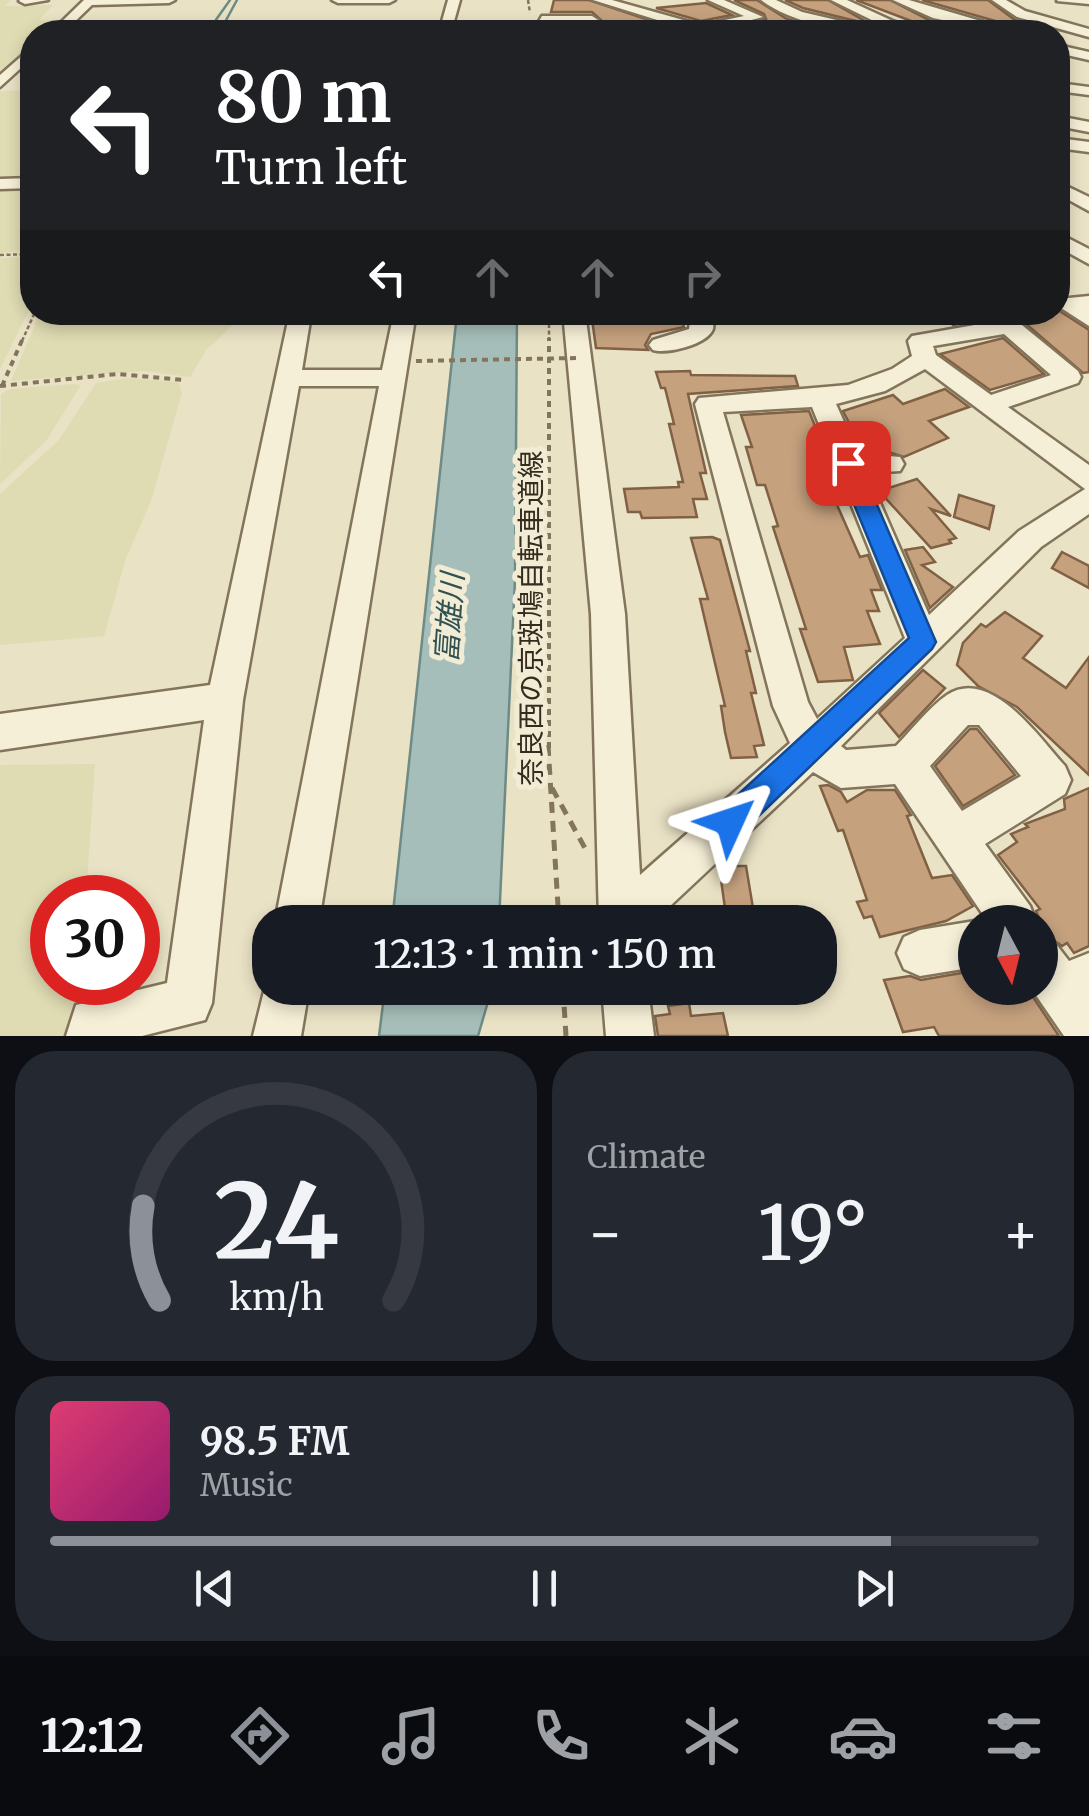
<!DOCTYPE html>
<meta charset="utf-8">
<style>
:root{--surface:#171b24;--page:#242831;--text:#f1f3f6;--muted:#9ea1a6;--line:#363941;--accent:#8c9099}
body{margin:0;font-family:Merriweather,"Noto Sans JP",serif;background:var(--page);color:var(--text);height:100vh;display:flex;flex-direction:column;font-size:38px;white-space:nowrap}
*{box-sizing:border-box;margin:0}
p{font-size:32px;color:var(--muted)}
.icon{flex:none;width:55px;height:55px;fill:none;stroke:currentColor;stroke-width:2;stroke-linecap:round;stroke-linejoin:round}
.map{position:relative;height:1036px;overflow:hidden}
.drawer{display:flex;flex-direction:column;gap:15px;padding:15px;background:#0d0f14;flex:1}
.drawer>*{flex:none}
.banner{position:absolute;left:20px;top:20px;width:1050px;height:305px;border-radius:40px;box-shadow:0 5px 15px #0003;background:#202124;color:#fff;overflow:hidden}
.needle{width:65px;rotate:173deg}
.fabs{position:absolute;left:958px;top:905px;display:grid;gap:20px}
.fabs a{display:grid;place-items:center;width:100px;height:100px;border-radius:50%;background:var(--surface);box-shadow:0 5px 15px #0003;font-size:50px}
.speed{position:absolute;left:30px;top:875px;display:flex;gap:20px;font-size:50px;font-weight:700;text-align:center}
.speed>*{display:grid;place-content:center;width:130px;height:130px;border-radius:50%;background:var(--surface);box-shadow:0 5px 15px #0003;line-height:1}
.speed .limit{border:15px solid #d22;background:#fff;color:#111}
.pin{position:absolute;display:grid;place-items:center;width:85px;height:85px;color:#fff;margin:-42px;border-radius:20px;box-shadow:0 5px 15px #0006}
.me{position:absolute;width:110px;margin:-55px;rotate:48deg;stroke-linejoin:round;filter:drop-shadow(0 0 8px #0008)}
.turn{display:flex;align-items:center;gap:35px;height:210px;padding:0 30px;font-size:45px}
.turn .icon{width:130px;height:130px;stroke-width:2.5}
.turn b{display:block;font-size:70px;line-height:85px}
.lanes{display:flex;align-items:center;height:95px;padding:0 30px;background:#0003;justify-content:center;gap:50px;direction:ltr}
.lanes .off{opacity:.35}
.big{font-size:75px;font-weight:600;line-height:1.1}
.drawer .tile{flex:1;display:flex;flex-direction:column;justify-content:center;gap:15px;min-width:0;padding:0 35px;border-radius:40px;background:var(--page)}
.drawer .dial{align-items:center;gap:0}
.dial svg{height:260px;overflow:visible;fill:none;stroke:var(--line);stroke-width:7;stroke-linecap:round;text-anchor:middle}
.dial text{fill:var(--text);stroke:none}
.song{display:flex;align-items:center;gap:30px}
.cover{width:120px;height:120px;border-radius:15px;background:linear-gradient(135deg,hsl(340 70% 55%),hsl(320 70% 35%))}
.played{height:10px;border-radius:5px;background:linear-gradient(90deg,var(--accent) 85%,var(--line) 85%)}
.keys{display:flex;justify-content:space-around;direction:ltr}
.heat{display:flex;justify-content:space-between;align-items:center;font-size:55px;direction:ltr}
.drawer .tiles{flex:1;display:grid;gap:15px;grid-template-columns:1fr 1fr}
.tile:last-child{grid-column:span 2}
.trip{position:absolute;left:252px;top:905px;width:585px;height:100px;border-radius:40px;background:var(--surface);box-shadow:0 5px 15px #0003;font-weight:600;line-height:100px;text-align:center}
.menu{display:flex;height:160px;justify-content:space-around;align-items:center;background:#090b0e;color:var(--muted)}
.menu .icon{width:70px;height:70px}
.menu .active{color:var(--accent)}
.menu b{font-size:45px;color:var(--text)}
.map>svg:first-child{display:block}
.farmland{fill:#dfdbb3}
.water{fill:#a6beb9;stroke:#6e8b86;stroke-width:2.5}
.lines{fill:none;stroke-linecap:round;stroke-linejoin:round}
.stream{stroke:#6e8b86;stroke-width:2.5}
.building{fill:#c5a17e;stroke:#806144;stroke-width:2.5}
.minor-casing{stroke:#83745c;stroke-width:5}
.path-far2{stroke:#83745c;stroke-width:2.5;stroke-dasharray:4 2.5;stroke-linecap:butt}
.path-far1{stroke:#83745c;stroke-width:4;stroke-dasharray:6 5;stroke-linecap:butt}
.path{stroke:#83745c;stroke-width:5;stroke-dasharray:11 8;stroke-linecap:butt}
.minor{fill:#f6efd7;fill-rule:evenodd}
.path-bridge{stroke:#83745c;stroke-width:4;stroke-dasharray:6 5;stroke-linecap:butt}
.route{fill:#1a73e8;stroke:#114b97;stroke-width:2.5}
.labels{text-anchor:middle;stroke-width:10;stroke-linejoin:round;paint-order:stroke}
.street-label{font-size:28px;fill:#352b1f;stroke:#f2ecd4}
.water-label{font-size:30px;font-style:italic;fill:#305253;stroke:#f2ecd4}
</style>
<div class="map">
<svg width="1089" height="1036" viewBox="0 0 1089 1036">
<rect width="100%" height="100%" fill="#eae2c5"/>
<g class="farmland">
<polygon points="0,0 10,0 5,6 53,5 39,20 67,21 52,32 32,32 32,47 0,76"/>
<polygon points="207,20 202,29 212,32 61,32 66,29 115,29 122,23"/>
<polygon points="32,86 32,181 0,183 0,91 29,90"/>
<polygon points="32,186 32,250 0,253 0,188"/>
<polygon points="32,256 32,304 0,369 0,258"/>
<polygon points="40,313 40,312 246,313 206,350 190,377 144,371 11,381"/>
<polygon points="128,378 178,382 182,392 151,501 126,558 104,636 0,645 0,494 59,440 96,383"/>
<polygon points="73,384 81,385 46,441 0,484 1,394 10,389"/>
<polygon points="95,764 86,897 52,898 52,982 80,983 73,1036 0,1036 0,765"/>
</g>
<g class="water">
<polygon points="457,313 517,313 515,580 499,922 392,922"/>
<polygon points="385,988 492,988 478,1036 379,1036"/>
</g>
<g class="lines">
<g class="stream">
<polyline points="230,0 213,24 359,26"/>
<polyline points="224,24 237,0"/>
</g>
</g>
<g class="building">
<polygon points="554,0 589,0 685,32 549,32 549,27 592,28 602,21 592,12 551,12"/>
<polygon points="734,0 757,0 787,19 837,32 722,32 766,19 764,14"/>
<polygon points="785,0 828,0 872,25 803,8"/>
<polygon points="856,0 890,0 931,21 985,32 962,29 940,32"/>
<polygon points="922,0 988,0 1015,20 1045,29 1009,32 1009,25"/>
<polygon points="706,3 732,15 701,21 656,8"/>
<polygon points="1058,310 1089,330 1089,372 1083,373 1018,317 1008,315 953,325 939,312"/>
<polygon points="591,312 679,312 684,327 651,334 645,345 648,350 596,348"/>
<polygon points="1003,338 1044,374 990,390 940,354"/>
<polygon points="690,371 691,375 795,376 798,386 688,394 706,473 700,473 707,499 693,499 697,517 642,518 640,512 628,512 624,489 679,487 678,482 683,482 669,424 674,424 665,388 661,388 656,372"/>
<polygon points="945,389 969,407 929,421 948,438 904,457 888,452 878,443 862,448 843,411 893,395 903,404"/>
<polygon points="809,411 821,441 815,442 830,480 826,480 860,557 868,555 882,590 871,590 879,611 867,611 880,644 844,647 853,680 818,682 800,629 806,629 773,527 778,526 765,485 757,485 746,447 752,447 741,415"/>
<polygon points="917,479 951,516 931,509 956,538 949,540 951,543 931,548 879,491"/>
<polygon points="959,495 994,506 989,529 954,517"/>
<polygon points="712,537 720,540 750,651 746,651 756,693 751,693 764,745 754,746 757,757 731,758 725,732 721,706 725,706 700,599 708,599 691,538"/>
<polygon points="923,547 935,562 922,565 953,587 930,608 905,550"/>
<polygon points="1062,552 1089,566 1089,588 1052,568"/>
<polygon points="1005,612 1042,636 1023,658 1066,688 1089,657 1089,775 1017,707 978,686 957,665 963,643 981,624 986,627"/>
<polygon points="923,670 945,688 899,737 879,713"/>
<polygon points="970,729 977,729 1015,775 963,806 935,766"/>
<polygon points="828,785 841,792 847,802 867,790 895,790 911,815 907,816 932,878 952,875 973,906 946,921 880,937 872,916 864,918 857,902 867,900 843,830 838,831 820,786"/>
<polygon points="1089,788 1089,946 1074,953 1067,943 1062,946 1046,935 1036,911 1040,909 998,855 1017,842 1011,834 1028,827 1025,824 1065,809 1064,799"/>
<polygon points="719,866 746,866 753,908 725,908"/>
<polygon points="973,971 975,988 1027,988 1059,1036 939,1036 934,1027 903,1032 884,980 910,976 921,980"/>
<polygon points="689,1003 691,1016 723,1013 728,1036 658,1036 655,1016 670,1014 668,1006"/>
</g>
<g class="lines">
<g class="minor-casing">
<g id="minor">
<polygon points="48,0 25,4 19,1 20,0"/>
<polygon points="84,0 175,0 169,3 92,5 64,32 51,32"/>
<polygon points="332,0 395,0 389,3 338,3"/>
<polygon points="448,0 460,0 451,32 439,32"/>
<polygon points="593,0 612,0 701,25 744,16 708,0 724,0 763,17 716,29 718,32 696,32"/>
<path d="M761,0H776L802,12L888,32C849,34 793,24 761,0Z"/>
<polygon points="831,0 847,0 895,22 936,32 888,28"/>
<polygon points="893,0 909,0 1008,29 1001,32 933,18"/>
<polygon points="992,0 1006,0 1025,11 1089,29 1089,37 1017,17"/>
<polygon points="1089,0 1089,4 1057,1 1058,0"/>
<polygon points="542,16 592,16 598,20 592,24 538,23"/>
<polygon points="1058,45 1089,52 1089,60 1058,53"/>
<polygon points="32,47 32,58 0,87 0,75"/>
<polygon points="1058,83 1089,87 1089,95 1058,91"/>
<polygon points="1058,116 1089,122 1089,132 1058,126"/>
<polygon points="1058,138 1089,142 1089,152 1058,148"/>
<polygon points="32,178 32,188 0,189 0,179"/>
<polygon points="1058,182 1089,197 1089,211 1058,194"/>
<polygon points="1058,233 1089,249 1089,264 1058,247"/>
<polygon points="1089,296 1089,326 1058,306 1059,299"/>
<polygon points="293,312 316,312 310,321 302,370 382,370 394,312 416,312 319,922 275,922 379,386 299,386 243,700 212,1003 205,1020 142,1036 66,1036 76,1005 167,983 204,720 0,750 0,714 210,685 288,321"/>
<path d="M563,312H585L625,614L640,875L790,743L773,706L695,404L699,398L848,385L892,369L912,356L908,341L912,336L1009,319L1017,321L1078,371L1081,377L1078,383L1008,407L1089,465V514L1041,547L841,746L846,750L896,746C912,730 928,708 947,695C991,666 1040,739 1065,766L1071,780L1065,794L985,844L1030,906L1036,922H988L895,784L841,788L813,772L653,922H599L591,614ZM1004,334L1051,375L991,395L936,355L933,346ZM925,369L1085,489L1019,531L929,615L867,473L900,471L904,464L900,457L858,453L836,404L885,391ZM812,407L905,638L817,719L808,702L723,412ZM968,725H979L1021,776L962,811L930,766Z"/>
<path d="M691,312H713C713,315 714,326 713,329C707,345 667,354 653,350L649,345L653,340L689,329Z"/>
<polygon points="975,921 975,967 920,976 904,969 897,953 904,937 920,930"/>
<polygon points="1040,937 1056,944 1069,961 1089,953 1089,1036 1064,1036 1031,988 1040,988"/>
<polygon points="269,971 270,988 309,988 301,1036 253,1036"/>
<polygon points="602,988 648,988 654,1036 606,1036"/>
</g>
</g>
<g class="path-far2">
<polyline points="528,0 530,13"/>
<polyline points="0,255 32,254"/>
<polyline points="22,341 35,312"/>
<polyline points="549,341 549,312"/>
</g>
<g class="path-far1">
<polyline points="0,386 117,374 183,380"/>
<polyline points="2,386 23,338"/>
<polyline points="549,748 549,338"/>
</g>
<g class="path">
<polyline points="548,745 559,922"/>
<polyline points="552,788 586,850"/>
<polyline points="563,988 566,1036"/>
</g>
<use href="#minor" class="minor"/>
<polyline class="path-bridge" points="416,361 577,358"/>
</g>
<polygon class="route" points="848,456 859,463 936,642 932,649 741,833 730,838 719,833 715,822 719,812 909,638 837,463"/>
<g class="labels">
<g class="street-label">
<text transform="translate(531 618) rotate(-90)" y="10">奈良西の京斑鳩自転車道線</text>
</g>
<g class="water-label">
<text transform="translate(450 618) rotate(-86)" y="10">富雄川</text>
</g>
</g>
</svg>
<div class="fabs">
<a><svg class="needle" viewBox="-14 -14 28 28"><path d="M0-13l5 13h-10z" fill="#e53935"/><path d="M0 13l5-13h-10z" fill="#9ea1a6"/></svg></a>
</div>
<div class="speed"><div class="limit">30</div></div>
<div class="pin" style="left:848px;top:463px;background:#d93025"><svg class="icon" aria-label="arrive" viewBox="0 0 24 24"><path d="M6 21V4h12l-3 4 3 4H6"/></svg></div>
<svg class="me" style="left:730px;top:822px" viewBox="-20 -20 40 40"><path d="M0-17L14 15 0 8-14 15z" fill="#1a73e8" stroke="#fff" stroke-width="4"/></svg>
<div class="trip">12:13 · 1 min · 150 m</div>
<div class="banner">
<div class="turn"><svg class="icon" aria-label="left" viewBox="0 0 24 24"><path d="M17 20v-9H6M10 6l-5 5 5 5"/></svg><div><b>80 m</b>Turn left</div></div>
<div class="lanes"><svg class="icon" aria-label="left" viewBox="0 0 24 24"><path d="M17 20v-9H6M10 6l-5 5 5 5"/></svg><svg class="icon off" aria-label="ahead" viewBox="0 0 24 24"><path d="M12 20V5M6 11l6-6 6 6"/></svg><svg class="icon off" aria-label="ahead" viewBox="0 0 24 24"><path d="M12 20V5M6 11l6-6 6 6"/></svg><svg class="icon off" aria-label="right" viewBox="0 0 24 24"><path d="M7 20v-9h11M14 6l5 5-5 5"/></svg></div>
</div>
</div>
<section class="drawer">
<div class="tiles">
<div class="tile dial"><svg viewBox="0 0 100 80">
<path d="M14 69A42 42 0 1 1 86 69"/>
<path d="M14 69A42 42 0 0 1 9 40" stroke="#8c9099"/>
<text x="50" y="56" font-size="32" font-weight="700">24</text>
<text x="50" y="72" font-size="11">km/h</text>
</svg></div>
<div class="tile"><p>Climate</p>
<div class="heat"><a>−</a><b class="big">19°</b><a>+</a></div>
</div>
<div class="tile">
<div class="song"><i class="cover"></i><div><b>98.5 FM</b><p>Music</p></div></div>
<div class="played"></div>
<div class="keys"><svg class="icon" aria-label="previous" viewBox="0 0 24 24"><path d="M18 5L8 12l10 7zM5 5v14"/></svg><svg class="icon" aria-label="pause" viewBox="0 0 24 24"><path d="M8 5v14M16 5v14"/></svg><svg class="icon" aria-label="next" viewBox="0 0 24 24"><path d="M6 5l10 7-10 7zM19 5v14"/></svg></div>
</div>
</div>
</section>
<nav class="menu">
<b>12:12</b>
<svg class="icon active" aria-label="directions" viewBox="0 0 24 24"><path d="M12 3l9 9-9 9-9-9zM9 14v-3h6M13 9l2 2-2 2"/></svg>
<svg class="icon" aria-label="music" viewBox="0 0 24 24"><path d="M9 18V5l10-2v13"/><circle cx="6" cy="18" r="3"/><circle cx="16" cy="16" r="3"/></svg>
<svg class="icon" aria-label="phone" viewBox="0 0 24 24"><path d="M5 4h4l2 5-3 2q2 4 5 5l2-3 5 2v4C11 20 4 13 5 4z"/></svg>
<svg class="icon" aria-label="climate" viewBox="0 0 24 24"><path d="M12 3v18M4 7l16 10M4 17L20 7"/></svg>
<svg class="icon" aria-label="car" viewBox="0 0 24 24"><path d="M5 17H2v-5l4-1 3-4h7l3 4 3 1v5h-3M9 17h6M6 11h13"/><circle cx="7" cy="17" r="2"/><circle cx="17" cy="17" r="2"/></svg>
<svg class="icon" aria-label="filters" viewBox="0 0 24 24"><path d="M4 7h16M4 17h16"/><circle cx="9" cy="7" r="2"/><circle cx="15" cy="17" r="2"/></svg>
</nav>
